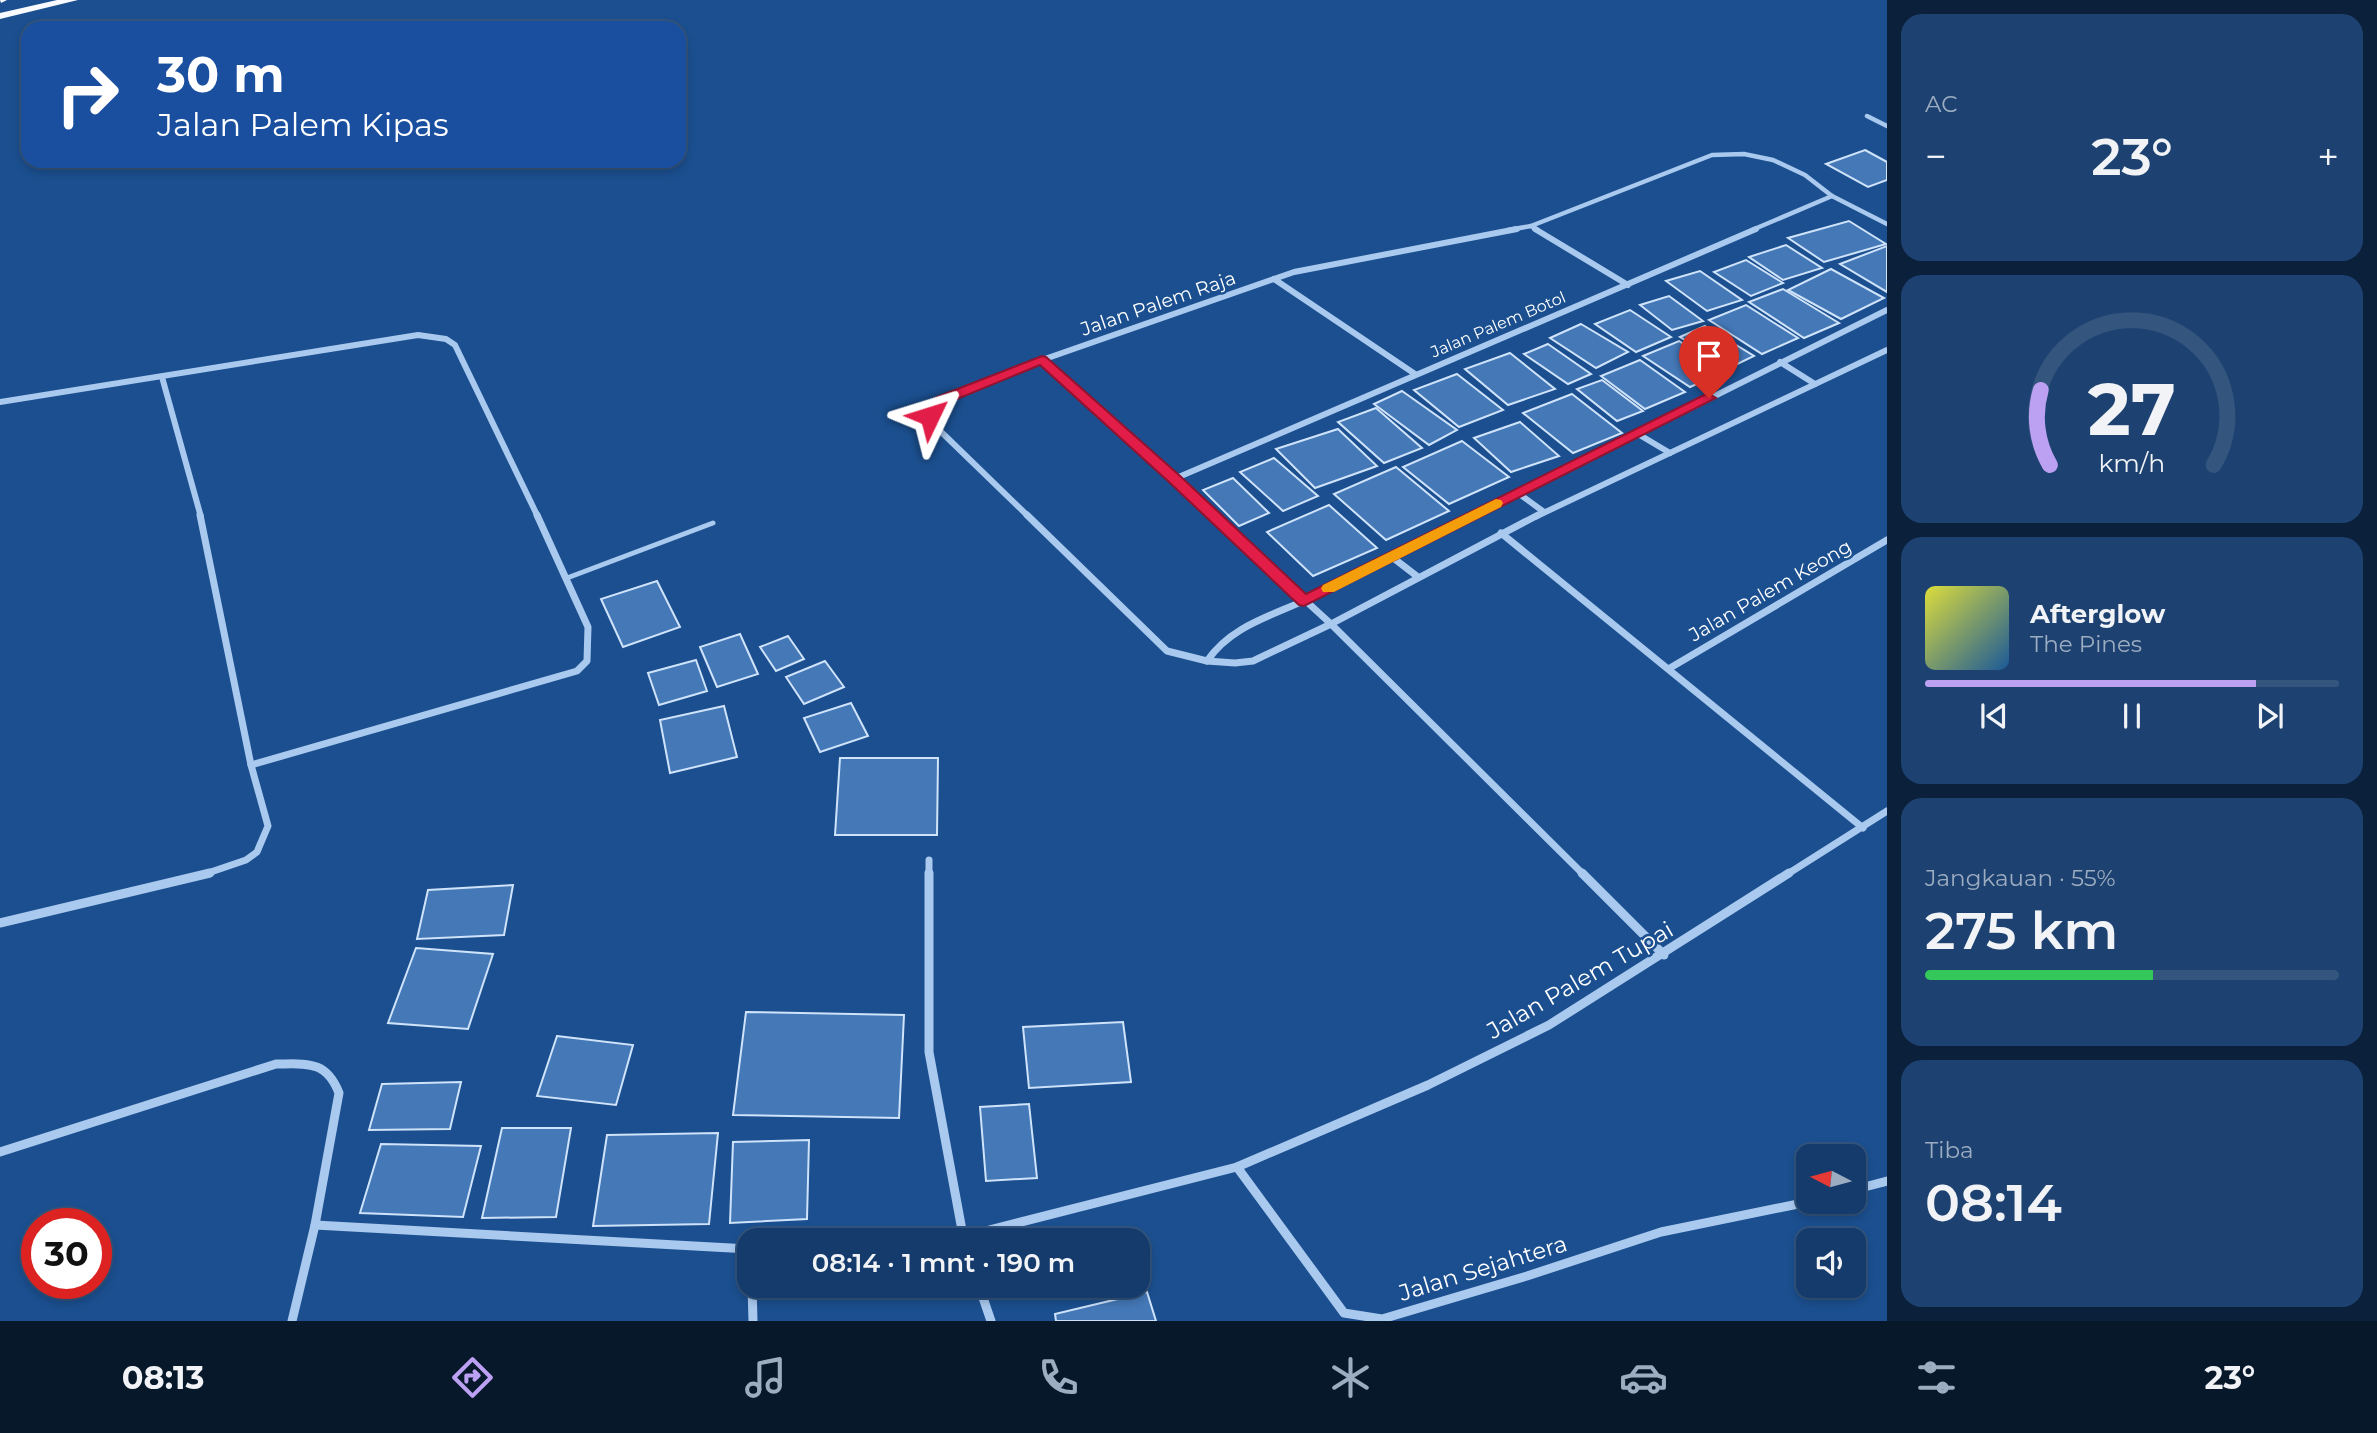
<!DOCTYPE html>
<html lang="id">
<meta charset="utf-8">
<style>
:root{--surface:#143b6b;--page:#1d4271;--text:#f1f3f6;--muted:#9dadc1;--line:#33557e;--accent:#bca0f2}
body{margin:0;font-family:Montserrat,sans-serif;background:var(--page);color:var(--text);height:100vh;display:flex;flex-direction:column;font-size:26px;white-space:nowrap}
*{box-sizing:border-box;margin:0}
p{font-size:23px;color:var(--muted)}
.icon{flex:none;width:38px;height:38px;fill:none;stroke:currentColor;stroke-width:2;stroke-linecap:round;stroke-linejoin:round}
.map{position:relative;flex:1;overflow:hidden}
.panel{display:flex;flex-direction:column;gap:14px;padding:14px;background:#0b203b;width:490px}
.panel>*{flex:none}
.top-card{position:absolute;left:21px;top:21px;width:665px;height:147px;border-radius:21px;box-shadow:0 4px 10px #0003,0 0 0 2px var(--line);background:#1a4fa0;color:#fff;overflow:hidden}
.needle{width:46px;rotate:276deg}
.buttons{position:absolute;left:1796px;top:1144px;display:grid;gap:14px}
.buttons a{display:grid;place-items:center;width:70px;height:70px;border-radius:14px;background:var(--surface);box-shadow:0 4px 10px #0003,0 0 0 2px var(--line);font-size:35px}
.speed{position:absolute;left:21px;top:1208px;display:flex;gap:14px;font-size:35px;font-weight:700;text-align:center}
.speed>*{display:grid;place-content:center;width:91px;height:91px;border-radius:50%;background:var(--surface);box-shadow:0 4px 10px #0003,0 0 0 2px var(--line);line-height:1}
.speed .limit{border:10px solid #d22;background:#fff;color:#111}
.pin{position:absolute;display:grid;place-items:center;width:60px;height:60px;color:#fff;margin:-72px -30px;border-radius:50% 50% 50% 0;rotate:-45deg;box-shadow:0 0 7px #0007}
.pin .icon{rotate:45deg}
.me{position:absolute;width:77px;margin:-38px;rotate:49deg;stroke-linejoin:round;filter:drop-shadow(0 0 5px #0008)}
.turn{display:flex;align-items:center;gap:24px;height:147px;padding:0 21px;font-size:32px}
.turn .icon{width:91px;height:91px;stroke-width:2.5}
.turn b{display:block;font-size:49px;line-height:60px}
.big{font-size:52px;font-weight:600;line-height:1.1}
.panel .widget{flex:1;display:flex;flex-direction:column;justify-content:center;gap:10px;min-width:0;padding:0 24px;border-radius:21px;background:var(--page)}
.panel .dial{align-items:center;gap:0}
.dial svg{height:182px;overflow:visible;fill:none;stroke:var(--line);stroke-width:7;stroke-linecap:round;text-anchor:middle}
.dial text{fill:var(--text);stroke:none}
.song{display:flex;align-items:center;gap:21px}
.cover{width:84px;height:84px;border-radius:10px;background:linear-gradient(135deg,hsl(60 70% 55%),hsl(210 70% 35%))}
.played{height:7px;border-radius:4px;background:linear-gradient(90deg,var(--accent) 80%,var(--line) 80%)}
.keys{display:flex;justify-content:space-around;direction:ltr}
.heat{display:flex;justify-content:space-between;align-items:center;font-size:38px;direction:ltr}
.charge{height:10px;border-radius:5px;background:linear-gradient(90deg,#34c759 55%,var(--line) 0)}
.trip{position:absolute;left:737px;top:1228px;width:413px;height:70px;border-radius:21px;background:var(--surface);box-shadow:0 4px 10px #0003,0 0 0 2px var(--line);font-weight:600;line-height:70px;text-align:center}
.tab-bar{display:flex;height:112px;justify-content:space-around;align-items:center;background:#08182b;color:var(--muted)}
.tab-bar .icon{width:49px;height:49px}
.tab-bar .on{color:var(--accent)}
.tab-bar b{font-size:32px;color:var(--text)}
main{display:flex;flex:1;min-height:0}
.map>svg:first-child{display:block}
.building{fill:#4478b7;stroke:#cfe3fa;stroke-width:2}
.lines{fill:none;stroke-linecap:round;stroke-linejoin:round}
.service{stroke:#a9c9ee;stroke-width:5}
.minor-far3{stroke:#a9c9ee;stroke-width:4.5}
.minor-far2{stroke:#a9c9ee;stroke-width:6}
.minor-far1{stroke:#a9c9ee;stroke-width:7}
.minor{stroke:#a9c9ee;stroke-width:9}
.trunk{fill:#f8faff;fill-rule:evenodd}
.route{fill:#e11d48;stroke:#92132f;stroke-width:2}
.slow{fill:#f59e0b}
.labels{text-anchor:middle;stroke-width:5;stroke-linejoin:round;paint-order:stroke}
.far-street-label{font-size:16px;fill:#fff;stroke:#1b4f8f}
.street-label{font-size:19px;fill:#fff;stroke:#1b4f8f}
.near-street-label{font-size:23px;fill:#fff;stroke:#1b4f8f}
</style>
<main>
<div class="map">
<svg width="1887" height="1321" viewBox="0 0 1887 1321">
<rect width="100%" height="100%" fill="#1b4f8f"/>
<g class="building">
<polygon points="1865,150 1887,162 1887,180 1868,187 1826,164"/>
<polygon points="1849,221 1886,244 1824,262 1788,238"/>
<polygon points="1786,245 1822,268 1783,280 1749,257"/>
<polygon points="1887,246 1887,292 1840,264"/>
<polygon points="1746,260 1783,283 1751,296 1714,272"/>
<polygon points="1831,269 1884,298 1841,319 1788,290"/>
<polygon points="1700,271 1742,300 1707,311 1666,281"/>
<polygon points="1783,289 1839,323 1804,338 1749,302"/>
<polygon points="1669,296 1703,321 1672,330 1640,305"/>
<polygon points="1746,305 1798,338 1762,354 1709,320"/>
<polygon points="1630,310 1671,337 1636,352 1595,324"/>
<polygon points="1581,324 1628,352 1596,368 1550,338"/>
<polygon points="1705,326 1754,356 1729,368 1680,337"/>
<polygon points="1679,341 1726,371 1690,387 1643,356"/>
<polygon points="1548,344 1591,374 1568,384 1524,354"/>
<polygon points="1510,353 1555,389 1508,405 1465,369"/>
<polygon points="1640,360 1685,392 1645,409 1601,376"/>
<polygon points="1457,374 1503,410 1459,427 1414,390"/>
<polygon points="1602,380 1643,411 1617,421 1577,389"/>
<polygon points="1402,391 1457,430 1429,445 1374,404"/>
<polygon points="1572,394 1622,433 1573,453 1523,413"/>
<polygon points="1376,408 1422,448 1384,463 1338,422"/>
<polygon points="1520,422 1559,456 1511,472 1474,438"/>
<polygon points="1338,429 1377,466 1315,488 1276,449"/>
<polygon points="1462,441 1509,477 1449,504 1403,467"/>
<polygon points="1274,458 1318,496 1283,511 1240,472"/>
<polygon points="1396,467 1449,511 1386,540 1334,494"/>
<polygon points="1233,478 1269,513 1239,526 1203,490"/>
<polygon points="1329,505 1377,548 1313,576 1267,532"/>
<polygon points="657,581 680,627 623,647 601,599"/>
<polygon points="740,634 758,674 717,687 700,647"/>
<polygon points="788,636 804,659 776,671 760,647"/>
<polygon points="696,660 707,691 659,705 648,673"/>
<polygon points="825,661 844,687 804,704 786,677"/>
<polygon points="851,703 868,736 820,752 804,718"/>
<polygon points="724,706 737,757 670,773 660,720"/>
<polygon points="840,758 938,758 937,835 835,835"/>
<polygon points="513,885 504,935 417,939 428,890"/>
<polygon points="416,948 493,954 468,1029 388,1023"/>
<polygon points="746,1012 904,1015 899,1118 733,1115"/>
<polygon points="1123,1022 1131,1082 1029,1088 1023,1027"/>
<polygon points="557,1036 633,1045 616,1105 537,1096"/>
<polygon points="461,1082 450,1129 369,1130 382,1084"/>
<polygon points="1029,1104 1037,1178 986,1181 980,1107"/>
<polygon points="502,1128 571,1128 556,1217 482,1218"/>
<polygon points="718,1133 709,1224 593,1226 607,1135"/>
<polygon points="809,1140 807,1219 730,1223 733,1142"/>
<polygon points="381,1144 481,1146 463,1217 360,1213"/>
<polygon points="1147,1292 1156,1321 1056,1321 1055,1314"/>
</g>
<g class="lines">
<polyline class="service" points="567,578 713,523"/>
<g class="minor-far3">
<polyline points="1867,116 1887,126"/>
<polyline points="1531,226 1538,230"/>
<polyline points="1508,230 1531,226 1712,155 1744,154 1773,160 1805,175 1832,196 1887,224"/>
<polyline points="1752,230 1832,196"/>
</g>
<g class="minor-far2">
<polyline points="1535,229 1628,285"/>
<polyline points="1274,279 1415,374"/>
<polyline points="1042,360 1214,517"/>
<polyline points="1780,362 1815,384"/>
<polyline points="162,377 201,517"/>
<polyline points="0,402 418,335 446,339 455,345 538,517"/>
<polyline points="1638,434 1670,453"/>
<polyline points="1174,479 1756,229"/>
<polyline points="1518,493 1544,512"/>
<polyline points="1029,517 932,423 930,409 942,400 1042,360 1294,272 1517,229"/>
<polyline points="1472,517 1887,310"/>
<polyline points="1535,517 1887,350"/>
</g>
<g class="minor-far1">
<polyline points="200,515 251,765 268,826 257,852 246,860 202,875"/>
<polyline points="1027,515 1167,651 1207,661 1235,663 1253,661 1331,624 1538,515"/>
<polyline points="1212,515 1331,624 1584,875"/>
<polyline points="1501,533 1863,828"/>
<polyline points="1392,557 1418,577"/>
<path d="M1207,661C1233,623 1277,615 1316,595C1369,568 1422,542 1476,515"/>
<polyline points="1670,668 1887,540"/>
<polyline points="251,765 577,671 587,661 588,627 537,515"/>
<polyline points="929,860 929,875"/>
<polyline points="1786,875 1887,811"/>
</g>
<g class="minor">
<polyline points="929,873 929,1052 964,1241"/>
<polyline points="1582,873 1664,955"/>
<polyline points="0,923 210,873"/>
<path d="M0,1152L276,1064C307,1064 326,1060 339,1093L315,1225L292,1321"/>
<polyline points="1237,1167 1344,1313 1382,1319 1527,1276 1661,1232 1808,1202"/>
<polyline points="1853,1190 1887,1181"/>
<polyline points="315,1225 749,1249"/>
<polyline points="891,1241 962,1237 1237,1167 1428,1085 1549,1025 1789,873"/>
<polyline points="752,1286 753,1321"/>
<polyline points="979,1286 991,1321"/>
</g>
<g class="trunk">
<polygon points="0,0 7,0 1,3"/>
<polygon points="57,0 78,0 0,19 0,13"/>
</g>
</g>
<polygon class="route" points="1042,356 1046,357 1179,475 1306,594 1704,395 1709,394 1716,398 1304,606 1299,605 1169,482 1040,365 947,403 937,411 934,419 925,419 923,416 925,406 937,397"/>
<polygon class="slow" points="1496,499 1501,500 1503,503 1501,507 1334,592 1323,592 1321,588 1323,585"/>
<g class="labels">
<g class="far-street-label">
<text transform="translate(1498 324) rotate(-23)" y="6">Jalan Palem Botol</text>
</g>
<g class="street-label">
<text transform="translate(1158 303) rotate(-19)" y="7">Jalan Palem Raja</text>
<text transform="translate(1770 590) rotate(-30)" y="7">Jalan Palem Keong</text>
</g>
<g class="near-street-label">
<text transform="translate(1580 980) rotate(-30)" y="8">Jalan Palem Tupai</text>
<text transform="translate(1483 1268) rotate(-17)" y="8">Jalan Sejahtera</text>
</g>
</g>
</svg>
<div class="buttons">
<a><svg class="needle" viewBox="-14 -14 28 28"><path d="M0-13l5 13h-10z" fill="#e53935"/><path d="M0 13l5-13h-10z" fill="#9dadc1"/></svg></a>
<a><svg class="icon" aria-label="sound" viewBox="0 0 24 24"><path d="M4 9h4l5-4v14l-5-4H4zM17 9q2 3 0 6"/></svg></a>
</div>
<div class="speed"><div class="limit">30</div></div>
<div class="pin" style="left:1709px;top:398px;background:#d93025"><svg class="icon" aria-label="arrive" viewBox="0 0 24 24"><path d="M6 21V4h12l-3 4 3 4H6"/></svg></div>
<svg class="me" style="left:930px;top:416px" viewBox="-20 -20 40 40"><path d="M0-17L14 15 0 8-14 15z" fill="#e11d48" stroke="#fff" stroke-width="4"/></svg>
<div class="trip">08:14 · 1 mnt · 190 m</div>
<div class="top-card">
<div class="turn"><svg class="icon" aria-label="right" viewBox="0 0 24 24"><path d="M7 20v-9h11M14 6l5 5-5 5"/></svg><div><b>30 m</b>Jalan Palem Kipas</div></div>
</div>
</div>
<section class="panel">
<div class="widget"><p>AC</p>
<div class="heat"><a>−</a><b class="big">23°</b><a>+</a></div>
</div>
<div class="widget dial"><svg viewBox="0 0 100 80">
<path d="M14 69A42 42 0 1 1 86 69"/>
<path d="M14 69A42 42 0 0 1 10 36" stroke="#bca0f2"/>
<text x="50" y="56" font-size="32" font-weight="700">27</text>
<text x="50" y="72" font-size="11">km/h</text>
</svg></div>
<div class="widget">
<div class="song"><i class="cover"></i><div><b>Afterglow</b><p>The Pines</p></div></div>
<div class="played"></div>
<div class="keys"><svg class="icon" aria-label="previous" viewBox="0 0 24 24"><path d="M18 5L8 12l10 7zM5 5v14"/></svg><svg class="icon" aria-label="pause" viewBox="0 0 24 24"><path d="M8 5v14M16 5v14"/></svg><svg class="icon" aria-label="next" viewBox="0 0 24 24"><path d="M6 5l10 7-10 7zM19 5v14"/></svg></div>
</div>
<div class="widget"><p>Jangkauan · 55%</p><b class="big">275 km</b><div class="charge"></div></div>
<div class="widget"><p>Tiba</p><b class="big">08:14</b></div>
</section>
</main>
<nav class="tab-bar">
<b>08:13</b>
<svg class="icon on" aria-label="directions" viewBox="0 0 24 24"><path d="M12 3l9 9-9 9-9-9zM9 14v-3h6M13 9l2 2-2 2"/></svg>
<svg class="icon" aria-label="music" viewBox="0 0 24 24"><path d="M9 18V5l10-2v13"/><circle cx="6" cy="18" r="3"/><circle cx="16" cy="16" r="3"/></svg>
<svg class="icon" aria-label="phone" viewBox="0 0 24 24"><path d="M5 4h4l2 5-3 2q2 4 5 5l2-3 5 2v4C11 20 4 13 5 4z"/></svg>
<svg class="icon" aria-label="climate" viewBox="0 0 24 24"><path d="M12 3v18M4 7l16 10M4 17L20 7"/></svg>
<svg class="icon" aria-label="car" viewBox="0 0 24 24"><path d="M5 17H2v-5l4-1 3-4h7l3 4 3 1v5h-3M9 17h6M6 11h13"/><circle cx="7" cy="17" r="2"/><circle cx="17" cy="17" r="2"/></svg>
<svg class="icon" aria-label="filters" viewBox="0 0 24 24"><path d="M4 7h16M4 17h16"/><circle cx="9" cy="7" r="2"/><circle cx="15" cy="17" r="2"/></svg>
<b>23°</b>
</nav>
